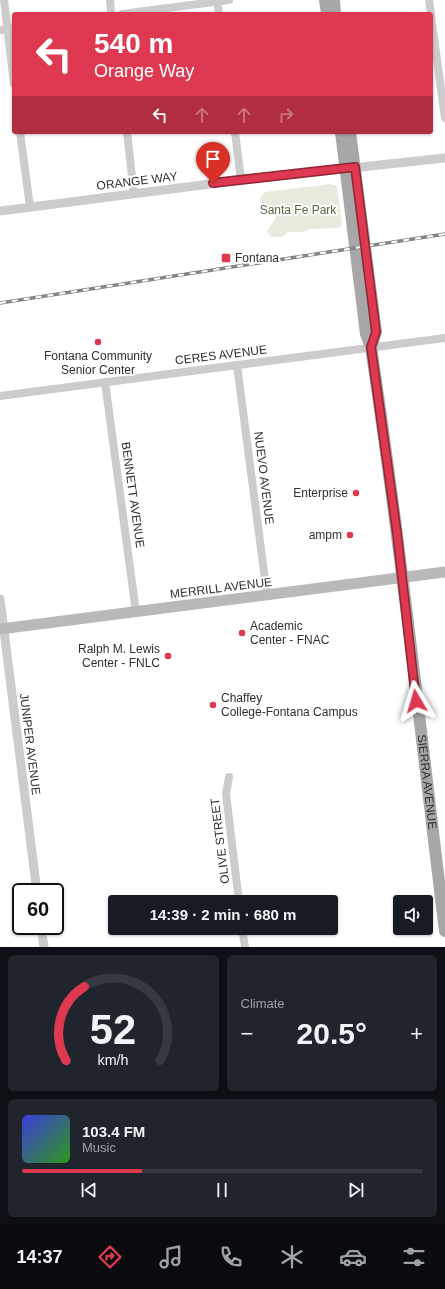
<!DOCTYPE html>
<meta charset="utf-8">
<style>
:root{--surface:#171b24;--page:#20242c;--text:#f1f3f6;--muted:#9ea1a6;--line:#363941;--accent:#de3950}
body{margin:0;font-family:Helvetica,sans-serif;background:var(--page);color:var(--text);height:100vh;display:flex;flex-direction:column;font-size:15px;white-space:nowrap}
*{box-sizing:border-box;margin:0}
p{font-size:13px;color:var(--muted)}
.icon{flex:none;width:22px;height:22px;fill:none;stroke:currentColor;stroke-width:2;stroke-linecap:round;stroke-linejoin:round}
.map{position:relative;height:947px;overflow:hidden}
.details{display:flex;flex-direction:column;gap:8px;padding:8px;background:#0d0f14;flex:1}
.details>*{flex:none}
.guide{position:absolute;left:12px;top:12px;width:421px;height:122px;border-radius:4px;box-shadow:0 1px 3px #0004;background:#de3950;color:#fff;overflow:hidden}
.buttons{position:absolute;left:393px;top:895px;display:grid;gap:8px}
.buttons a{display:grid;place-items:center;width:40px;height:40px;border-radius:4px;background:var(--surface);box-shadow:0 1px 3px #0004;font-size:20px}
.speed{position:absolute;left:12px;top:883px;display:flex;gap:8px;font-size:20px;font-weight:700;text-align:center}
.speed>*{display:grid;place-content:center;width:52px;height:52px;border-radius:50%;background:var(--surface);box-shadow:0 1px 3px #0004;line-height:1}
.speed .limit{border:2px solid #111;border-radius:6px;background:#fff;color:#111}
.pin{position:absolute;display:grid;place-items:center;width:34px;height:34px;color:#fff;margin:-41px -17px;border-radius:50% 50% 50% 0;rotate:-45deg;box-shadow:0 0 4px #0007}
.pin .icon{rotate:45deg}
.me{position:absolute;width:44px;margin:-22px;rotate:353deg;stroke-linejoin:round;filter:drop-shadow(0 0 3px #0008)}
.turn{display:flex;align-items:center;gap:14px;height:84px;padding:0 16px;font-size:18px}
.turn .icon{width:52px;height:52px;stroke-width:2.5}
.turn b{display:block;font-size:28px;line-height:34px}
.lanes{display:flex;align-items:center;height:38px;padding:0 16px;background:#0003;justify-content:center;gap:20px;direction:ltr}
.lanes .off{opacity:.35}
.big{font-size:30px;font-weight:800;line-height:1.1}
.details .widget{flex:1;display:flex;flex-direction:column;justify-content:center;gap:6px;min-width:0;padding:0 14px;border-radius:6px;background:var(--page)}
.details .dial{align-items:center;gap:0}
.dial svg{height:104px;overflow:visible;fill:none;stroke:var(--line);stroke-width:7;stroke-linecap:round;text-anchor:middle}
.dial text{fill:var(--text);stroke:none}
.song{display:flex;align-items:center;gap:12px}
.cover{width:48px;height:48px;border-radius:6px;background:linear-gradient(135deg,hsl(240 70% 55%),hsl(110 70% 35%))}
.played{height:4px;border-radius:2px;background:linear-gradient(90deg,var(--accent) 30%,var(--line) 30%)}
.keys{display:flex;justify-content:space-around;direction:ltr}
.heat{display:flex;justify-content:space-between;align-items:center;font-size:22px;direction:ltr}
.details .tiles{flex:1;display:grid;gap:8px;grid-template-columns:1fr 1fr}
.widget:last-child{grid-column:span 2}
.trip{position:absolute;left:108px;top:895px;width:230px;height:40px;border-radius:4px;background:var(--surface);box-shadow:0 1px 3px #0004;font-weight:800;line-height:40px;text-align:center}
.dock{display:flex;height:64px;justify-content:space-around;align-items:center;background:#090b0e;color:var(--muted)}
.dock .icon{width:28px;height:28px}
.dock .on{color:var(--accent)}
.dock b{font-size:18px;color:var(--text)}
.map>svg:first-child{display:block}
.green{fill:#e6ebdd}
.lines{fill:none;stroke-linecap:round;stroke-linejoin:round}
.minor{stroke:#ccc;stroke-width:8}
.tertiary{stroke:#ccc;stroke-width:9}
.secondary{stroke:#b9b9b9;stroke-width:11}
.primary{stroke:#a7a7a7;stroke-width:12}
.rail-casing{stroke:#848484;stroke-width:3.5}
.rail{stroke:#fff;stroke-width:2;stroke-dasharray:6;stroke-linecap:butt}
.route-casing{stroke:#902534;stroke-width:10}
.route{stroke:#de3950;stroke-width:7}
.poi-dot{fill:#de3950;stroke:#fff;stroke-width:1.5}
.labels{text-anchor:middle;stroke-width:4;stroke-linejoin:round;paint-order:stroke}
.street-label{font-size:12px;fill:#2f2f2f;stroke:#fff}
.park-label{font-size:12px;fill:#55693e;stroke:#fff}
.poi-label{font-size:12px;fill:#2f2f2f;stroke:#fff;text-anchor:start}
</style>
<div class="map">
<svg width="445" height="947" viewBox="0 0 445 947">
<rect width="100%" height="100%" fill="#fff"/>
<polygon class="green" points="330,184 337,186 342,224 339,228 310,229 304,232 288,232 282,237 271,237 267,231 277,216 275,205 264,207 260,198 265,192"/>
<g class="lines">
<g class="minor">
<polyline points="4,0 14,84"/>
<polyline points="110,0 111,14"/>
<polyline points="217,0 219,14"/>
<polyline points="429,0 431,14"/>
<polyline points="122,14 229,0"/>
<polyline points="431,16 445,118"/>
<polyline points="0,30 14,28"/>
<polyline points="20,132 30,207"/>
<polyline points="127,132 134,194"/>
<polyline points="235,132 241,180"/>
<polyline points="237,365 267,595"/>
<polyline points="105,382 136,612"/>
<polyline points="0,396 445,338"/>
<polyline points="229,777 226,794 239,902"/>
<polyline points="242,928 245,947"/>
</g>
<g class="tertiary">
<polyline points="0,211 241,180 445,158"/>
<polyline points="0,599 37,892"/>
<polyline points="41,926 44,947"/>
</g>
<polyline class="secondary" points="0,629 445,572"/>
<g class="primary">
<polyline points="325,0 327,14"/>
<polyline points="334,0 335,14"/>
<path id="s1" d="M341,132L366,334L371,347C400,541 421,736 445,931"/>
<polyline points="350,132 376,332 371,347"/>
</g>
<g class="rail-casing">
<polyline id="rail" points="0,303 445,234"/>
</g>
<use href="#rail" class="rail"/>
</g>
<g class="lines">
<g class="route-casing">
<polyline id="route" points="213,183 355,167 376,332 371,347 397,533 416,701"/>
</g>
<use href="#route" class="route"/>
</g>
<g class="poi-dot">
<rect x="221" y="253" width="10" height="10" rx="2"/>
<circle cx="98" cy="342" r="4"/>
<circle cx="356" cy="493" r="4"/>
<circle cx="350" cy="535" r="4"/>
<circle cx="242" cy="633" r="4"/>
<circle cx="168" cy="656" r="4"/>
<circle cx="213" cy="705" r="4"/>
</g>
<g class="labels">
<g class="street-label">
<text transform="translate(137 181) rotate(-7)" y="4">ORANGE WAY</text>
<text transform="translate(221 355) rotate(-7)" y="4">CERES AVENUE</text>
<text transform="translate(264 478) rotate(83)" y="4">NUEVO AVENUE</text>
<text transform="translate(133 495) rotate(82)" y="4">BENNETT AVENUE</text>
<text transform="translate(221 588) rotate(-7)" y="4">MERRILL AVENUE</text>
<text transform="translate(30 744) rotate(83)" y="4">JUNIPER AVENUE</text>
<text dy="4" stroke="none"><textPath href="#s1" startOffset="656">SIERRA AVENUE</textPath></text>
<text transform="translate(220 841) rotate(-97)" y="4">OLIVE STREET</text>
</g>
<g class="park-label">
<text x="298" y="214">Santa Fe Park</text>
</g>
<g class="poi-label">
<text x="235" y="262">Fontana</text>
<text x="98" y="360" text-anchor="middle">Fontana Community<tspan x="98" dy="14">Senior Center</tspan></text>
<text x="348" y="497" text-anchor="end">Enterprise</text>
<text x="342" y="539" text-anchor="end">ampm</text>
<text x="250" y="630">Academic<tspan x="250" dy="14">Center - FNAC</tspan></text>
<text x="160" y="653" text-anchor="end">Ralph M. Lewis<tspan x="160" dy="14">Center - FNLC</tspan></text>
<text x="221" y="702">Chaffey<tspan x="221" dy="14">College-Fontana Campus</tspan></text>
</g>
</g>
</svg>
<div class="buttons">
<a><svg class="icon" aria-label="sound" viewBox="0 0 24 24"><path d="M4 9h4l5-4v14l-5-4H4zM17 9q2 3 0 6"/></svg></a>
</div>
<div class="speed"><div class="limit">60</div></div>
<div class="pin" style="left:213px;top:183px;background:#d93025"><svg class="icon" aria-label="arrive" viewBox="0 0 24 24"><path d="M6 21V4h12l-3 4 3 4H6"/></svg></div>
<svg class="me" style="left:416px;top:701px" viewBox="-20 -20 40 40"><path d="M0-17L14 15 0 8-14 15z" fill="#de3950" stroke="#fff" stroke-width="4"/></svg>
<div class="trip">14:39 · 2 min · 680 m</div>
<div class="guide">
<div class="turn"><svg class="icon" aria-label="left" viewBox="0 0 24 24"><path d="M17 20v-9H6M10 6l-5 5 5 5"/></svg><div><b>540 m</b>Orange Way</div></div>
<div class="lanes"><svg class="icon" aria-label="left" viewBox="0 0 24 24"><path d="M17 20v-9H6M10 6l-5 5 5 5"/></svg><svg class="icon off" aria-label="ahead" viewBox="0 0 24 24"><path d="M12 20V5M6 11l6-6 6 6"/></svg><svg class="icon off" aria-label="ahead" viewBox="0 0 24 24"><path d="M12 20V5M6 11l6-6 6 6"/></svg><svg class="icon off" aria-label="right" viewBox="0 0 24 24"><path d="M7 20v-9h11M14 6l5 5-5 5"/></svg></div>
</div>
</div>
<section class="details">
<div class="tiles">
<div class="widget dial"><svg viewBox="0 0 100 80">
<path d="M14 69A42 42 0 1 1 86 69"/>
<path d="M14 69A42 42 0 0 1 28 12" stroke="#de3950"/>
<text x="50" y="56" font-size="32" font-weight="700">52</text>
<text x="50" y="72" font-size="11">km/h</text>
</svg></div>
<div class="widget"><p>Climate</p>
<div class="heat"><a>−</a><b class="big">20.5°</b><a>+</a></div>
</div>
<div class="widget">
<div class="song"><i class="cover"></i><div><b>103.4 FM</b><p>Music</p></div></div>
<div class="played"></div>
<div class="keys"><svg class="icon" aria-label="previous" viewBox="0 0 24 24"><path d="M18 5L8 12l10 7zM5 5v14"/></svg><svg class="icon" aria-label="pause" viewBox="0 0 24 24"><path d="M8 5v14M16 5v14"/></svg><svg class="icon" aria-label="next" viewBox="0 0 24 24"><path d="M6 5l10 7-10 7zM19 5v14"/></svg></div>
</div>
</div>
</section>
<nav class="dock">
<b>14:37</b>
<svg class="icon on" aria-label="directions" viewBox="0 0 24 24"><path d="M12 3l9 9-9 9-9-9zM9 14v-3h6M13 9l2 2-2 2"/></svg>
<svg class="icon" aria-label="music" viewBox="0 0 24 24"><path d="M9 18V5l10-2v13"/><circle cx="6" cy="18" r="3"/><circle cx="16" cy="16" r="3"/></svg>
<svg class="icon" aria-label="phone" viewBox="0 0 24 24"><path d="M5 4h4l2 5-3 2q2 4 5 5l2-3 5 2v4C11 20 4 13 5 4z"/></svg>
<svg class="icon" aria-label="climate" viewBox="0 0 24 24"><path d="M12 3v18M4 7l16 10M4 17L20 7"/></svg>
<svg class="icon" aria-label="car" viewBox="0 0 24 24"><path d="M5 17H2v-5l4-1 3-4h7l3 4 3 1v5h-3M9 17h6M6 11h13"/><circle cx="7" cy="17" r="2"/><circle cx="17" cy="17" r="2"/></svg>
<svg class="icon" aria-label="filters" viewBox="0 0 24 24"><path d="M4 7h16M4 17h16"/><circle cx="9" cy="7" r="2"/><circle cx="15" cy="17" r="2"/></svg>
</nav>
